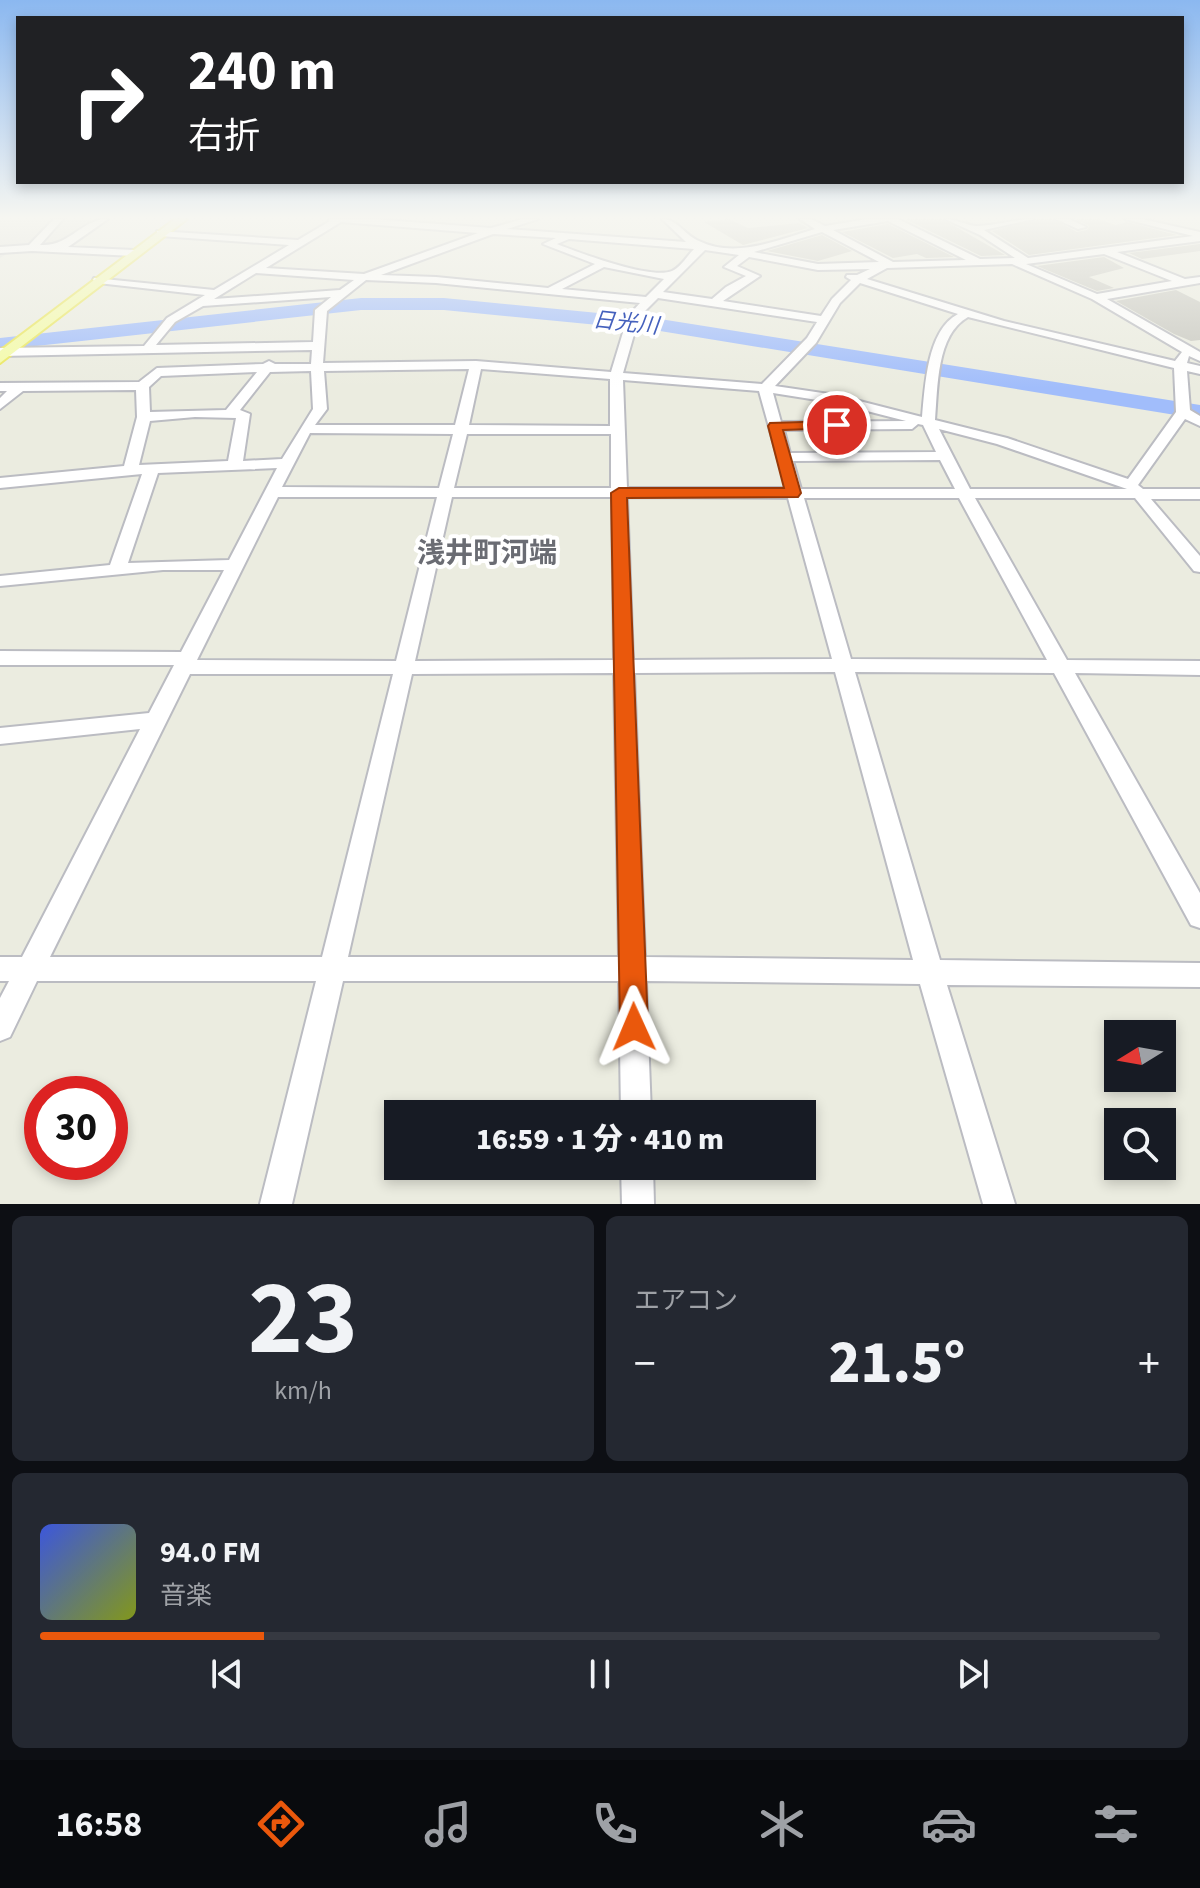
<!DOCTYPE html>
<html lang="ja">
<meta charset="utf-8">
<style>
:root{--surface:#171b24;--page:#242831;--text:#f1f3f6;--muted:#9ea1a6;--line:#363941;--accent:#ea580c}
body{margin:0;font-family:"Source Sans 3","Noto Sans JP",sans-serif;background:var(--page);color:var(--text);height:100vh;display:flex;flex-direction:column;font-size:30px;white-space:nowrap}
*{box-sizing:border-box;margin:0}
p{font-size:26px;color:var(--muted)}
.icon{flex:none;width:44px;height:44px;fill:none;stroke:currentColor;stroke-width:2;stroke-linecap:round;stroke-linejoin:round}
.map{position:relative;height:1204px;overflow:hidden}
.side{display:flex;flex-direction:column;gap:12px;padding:12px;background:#0d0f14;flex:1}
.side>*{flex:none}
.guide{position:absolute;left:16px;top:16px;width:1168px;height:168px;border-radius:0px;box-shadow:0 4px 12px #0003;background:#202124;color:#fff;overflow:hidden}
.needle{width:52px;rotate:259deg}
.fabs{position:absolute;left:1104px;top:1020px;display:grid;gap:16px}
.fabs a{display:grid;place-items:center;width:72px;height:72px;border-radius:0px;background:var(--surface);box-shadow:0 4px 12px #0003;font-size:40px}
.speed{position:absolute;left:24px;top:1076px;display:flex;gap:16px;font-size:40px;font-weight:700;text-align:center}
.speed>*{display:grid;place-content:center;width:104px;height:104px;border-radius:50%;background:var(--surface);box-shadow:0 4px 12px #0003;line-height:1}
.speed .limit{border:12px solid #d22;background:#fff;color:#111}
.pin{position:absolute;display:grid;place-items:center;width:68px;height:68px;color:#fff;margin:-34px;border:4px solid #fff;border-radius:50%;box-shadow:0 2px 8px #0007}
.me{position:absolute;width:88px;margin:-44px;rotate:359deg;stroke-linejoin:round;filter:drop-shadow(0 0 6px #0008)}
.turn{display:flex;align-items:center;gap:28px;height:168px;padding:0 40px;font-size:36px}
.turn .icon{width:104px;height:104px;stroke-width:2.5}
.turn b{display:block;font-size:56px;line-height:68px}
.big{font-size:60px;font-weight:800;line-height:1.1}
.side .widget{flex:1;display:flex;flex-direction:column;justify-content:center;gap:12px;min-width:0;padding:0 28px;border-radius:12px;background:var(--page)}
.side .dial{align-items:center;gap:0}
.dial b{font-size:104px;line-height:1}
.song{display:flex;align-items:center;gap:24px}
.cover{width:96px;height:96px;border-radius:12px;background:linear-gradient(135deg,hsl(230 70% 55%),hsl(70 70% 35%))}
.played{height:8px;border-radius:4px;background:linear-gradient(90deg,var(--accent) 20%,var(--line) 20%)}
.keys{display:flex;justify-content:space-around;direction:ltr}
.heat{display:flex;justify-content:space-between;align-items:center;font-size:44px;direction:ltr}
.side .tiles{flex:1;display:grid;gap:12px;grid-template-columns:1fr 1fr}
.widget:last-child{grid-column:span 2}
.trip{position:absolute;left:384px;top:1100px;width:432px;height:80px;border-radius:0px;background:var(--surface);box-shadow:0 4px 12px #0003;font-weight:800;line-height:80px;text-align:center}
.tabs{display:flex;height:128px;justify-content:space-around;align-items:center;background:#090b0e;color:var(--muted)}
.tabs .icon{width:56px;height:56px}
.tabs .current{color:var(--accent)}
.tabs b{font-size:36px;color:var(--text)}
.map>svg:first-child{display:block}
.industrial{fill:#dfdfd8}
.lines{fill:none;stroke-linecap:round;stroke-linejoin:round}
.river{fill:#a1bdfb;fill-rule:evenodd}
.building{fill:#c8c8c0}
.minor-casing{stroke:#bbbcc2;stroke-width:4}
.major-casing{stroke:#ebe75a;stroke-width:4}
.minor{fill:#fff;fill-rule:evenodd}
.major{fill:#f4fba6;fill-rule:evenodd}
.route{fill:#ea580c;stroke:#983908;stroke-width:2}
.labels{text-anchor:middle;stroke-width:8;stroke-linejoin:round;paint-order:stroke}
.far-water-label{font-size:22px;font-style:italic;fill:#4561bd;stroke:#fff}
.quarter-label{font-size:28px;font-weight:bold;fill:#6a6c73;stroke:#fff}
</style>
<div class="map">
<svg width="1200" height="1204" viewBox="0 0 1200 1204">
<rect width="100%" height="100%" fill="#ebece0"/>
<polygon class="industrial" points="0,219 104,219 55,250 14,249 0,258"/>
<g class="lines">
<polygon class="river" points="361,298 444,298 660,319 1200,405 1200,419 660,331 444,310 361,310 0,350 0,338"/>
</g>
<g class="building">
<polygon points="729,219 748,228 799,223 808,228 743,245 704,222"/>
<polygon points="905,219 942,219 1005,255 981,256"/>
<polygon points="1037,219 1053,219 1077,232 1087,230 1089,226 1076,219 1098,219 1116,225 1127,222 1177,235 1029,255 992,231"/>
<polygon points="888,224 954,257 926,258 917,254 893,258 842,232"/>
<polygon points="822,235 852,251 818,261 767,251"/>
<polygon points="1200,244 1200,251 1142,259 1129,253"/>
<polygon points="1104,257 1124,268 1089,277 1114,288 1097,291 1037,266"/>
<polygon points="1176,290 1200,302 1200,340 1191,341 1174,334 1116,301"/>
</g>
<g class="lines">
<g class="minor-casing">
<g id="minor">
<path d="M54,219H63L40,245C70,247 81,219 108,219L68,247L134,250L139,253L134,256L32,251L0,253V247L29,245Z"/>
<path d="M329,219H372L491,228L523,219H538L507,229L686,242L662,219C678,219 684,235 699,241C736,259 777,240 815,229L800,219H811L825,226L868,219H898L980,259L1015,258L980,235L945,219C956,219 965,225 976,226C995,226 1015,219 1034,219L984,230L1028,258L1193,236L1125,219H1142L1200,232V241L1117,252L1185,279L1200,277V283L1107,299L1200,352V361L1189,356L1187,363L1200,366V374L1187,371L1190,410L1200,416V426L1185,419L1138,485L1143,489H1200V499H1151L1200,556V572L1194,571L1135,498H975L1067,660L1200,661V675L1075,673L1200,893V928L1191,925L1054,673L855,672L940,960L1200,963V987L947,985L1015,1204H983L920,984L646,981L651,1114H621L619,981H343L292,1204H260L316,981H37L10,1037L0,1041V998L9,981H0V957H22L140,729L0,744V728L149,713L174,665H0V651L181,652L224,570H163L0,586V576L110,565L142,474L0,488V478L124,466L137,417L136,390L23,391L0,409V398L7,391H0V383L139,382L157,368L263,364L269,361L275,364H311L312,350L0,356V348L144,346L167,318L205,295L98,283L93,280L94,278L214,290L289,245L160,236L157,235V231L298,240L330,221ZM888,221L966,260L893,262L833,230ZM341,222L478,233L364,274L266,268ZM822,232L879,262L818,264L754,252ZM493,234L556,238L543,244L595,264L548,288L436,277L381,275ZM569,239L694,249C687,256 681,267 672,271C651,280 580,253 557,244ZM705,250L739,255L724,267L746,276L726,287L712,299L663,292ZM1104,254L1172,281L1097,294L1026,264ZM749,257L818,270L870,269L857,275H847L846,277L851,280L832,299L821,316L723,301L760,276L737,266ZM1012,264L1092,299L1182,352L1175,361L1004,321L867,279L887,268ZM604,267L664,279L646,297L562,289ZM256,273L354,280L340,290L214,299ZM366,280L436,283L640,303L628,316L611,372L476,361L323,363L327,311ZM860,283L958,314C927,330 925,386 922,417L836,395L775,386L816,343L840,303ZM331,297L315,310L313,342L156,345L175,322L203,306ZM658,298L817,322L807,338L762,384L623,373L639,317ZM968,317L1174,368L1176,412L1128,479L1007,438L935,420C938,387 936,335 968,317ZM469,369L455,425H315L327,409L324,371ZM481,369L610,379V426L469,425ZM311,371L313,409L282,459L243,461L250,414L240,410L270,372ZM257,372L226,410L150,412L149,387L161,376ZM623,380L759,391L786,488H627ZM773,393L836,403L906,421L781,422ZM195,417L236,418L228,461L139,465L150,421ZM918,424L923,425L936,452L790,453L784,430L912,429ZM939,429L997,444L1127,489H970ZM310,433L453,434L439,488L282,487ZM467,434H611V488H454ZM940,460L955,489H801L793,461ZM277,468L229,560L128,563L158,473ZM278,497H437L396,661L197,660ZM452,497H612L614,660L415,661ZM627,497L788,498L832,659L633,660ZM804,498H959L1047,660L851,659ZM835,672L913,960L645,957L634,673ZM614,673L619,957H348L412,674ZM190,674H393L322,957H50Z"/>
<polygon points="1056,219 1069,219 1086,227 1078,229"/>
<polygon points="621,1166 653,1166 654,1204 622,1204"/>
</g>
</g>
<g class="major-casing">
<polygon id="major" points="175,219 187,219 0,363 0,351"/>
</g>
<use href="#minor" class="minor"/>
<use href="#major" class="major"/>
</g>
<linearGradient id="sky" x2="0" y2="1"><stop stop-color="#8bb8f0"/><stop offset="0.56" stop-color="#f6f6f1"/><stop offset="1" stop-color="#f6f6f1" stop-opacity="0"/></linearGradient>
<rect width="1200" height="388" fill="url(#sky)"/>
<polygon class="route" points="837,421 842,422 842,428 783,430 801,493 798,497 627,498 648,1027 644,1037 634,1041 624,1037 620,1027 611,493 619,488 784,488 768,426 770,423"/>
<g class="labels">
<g class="far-water-label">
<text transform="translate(626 322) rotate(6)" y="8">日光川</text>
</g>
<g class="quarter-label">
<text x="487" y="562">浅井町河端</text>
</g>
</g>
</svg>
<div class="fabs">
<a><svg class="needle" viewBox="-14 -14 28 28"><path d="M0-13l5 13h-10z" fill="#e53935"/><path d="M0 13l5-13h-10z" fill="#9ea1a6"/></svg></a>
<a><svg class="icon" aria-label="search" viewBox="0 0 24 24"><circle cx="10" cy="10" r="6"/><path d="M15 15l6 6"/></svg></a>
</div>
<div class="speed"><div class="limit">30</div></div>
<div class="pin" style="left:837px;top:425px;background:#d93025"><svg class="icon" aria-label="arrive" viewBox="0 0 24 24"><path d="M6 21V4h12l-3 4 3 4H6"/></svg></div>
<svg class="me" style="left:634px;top:1027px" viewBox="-20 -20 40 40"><path d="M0-17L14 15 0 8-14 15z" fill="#ea580c" stroke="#fff" stroke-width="4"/></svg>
<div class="trip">16:59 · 1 分 · 410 m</div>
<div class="guide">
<div class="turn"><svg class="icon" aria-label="right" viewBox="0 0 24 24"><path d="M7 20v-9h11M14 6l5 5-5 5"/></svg><div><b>240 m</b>右折</div></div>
</div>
</div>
<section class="side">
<div class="tiles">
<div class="widget dial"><b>23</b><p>km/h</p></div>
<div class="widget"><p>エアコン</p>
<div class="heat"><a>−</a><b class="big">21.5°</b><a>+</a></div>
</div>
<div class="widget">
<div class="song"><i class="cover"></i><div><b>94.0 FM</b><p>音楽</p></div></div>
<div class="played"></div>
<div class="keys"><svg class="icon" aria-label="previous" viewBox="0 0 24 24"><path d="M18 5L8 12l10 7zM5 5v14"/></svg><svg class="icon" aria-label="pause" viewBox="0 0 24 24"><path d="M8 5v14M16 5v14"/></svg><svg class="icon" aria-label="next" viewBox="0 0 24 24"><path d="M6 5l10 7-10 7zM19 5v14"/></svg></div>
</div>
</div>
</section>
<nav class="tabs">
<b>16:58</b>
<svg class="icon current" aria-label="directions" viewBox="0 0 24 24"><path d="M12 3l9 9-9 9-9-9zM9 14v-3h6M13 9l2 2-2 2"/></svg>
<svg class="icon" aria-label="music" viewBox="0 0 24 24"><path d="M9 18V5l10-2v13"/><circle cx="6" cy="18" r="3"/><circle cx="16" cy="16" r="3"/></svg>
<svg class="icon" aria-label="phone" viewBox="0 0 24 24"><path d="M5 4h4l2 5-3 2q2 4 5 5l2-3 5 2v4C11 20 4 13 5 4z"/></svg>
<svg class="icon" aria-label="climate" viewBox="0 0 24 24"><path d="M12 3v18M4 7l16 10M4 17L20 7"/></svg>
<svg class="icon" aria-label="car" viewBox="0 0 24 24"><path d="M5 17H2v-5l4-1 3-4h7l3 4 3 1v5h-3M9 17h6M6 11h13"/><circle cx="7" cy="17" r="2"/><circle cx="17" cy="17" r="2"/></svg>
<svg class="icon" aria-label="filters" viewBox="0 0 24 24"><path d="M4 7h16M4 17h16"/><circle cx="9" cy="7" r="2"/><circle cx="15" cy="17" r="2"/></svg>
</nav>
